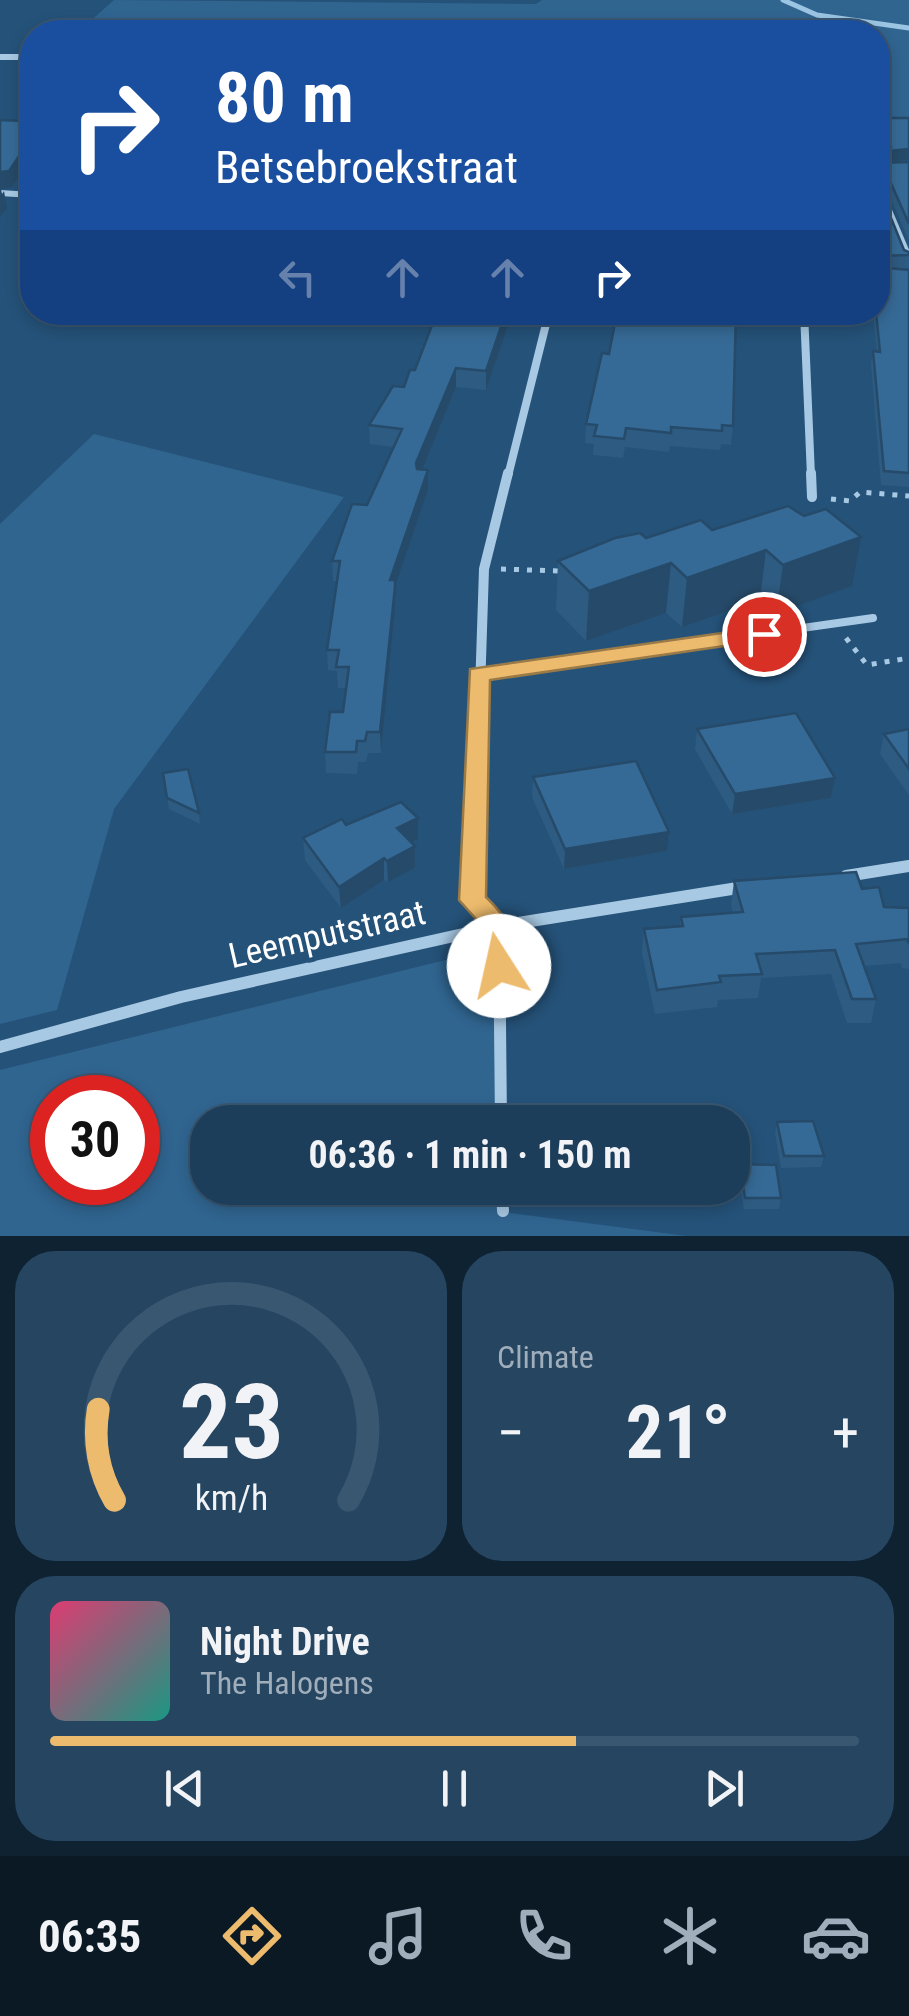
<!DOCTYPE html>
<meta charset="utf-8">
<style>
:root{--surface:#1c3e5b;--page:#254561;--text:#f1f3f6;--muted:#a0aebb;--line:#3a5771;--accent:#edbb6d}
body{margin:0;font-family:"Roboto Condensed",sans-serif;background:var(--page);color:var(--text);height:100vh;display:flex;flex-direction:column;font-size:38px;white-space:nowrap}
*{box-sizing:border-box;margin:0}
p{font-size:32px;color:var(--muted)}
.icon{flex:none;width:55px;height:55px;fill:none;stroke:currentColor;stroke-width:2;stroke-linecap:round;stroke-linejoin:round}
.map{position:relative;height:1236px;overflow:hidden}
.drawer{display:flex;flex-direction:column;gap:15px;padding:15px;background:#0f2232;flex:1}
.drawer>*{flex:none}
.guide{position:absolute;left:20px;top:20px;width:870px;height:305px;border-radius:40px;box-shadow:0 5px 15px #0003,0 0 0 2px var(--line);background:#1a4fa0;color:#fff;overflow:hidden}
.speed{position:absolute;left:30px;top:1075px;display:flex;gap:20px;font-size:50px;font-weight:700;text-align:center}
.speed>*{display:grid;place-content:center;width:130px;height:130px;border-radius:50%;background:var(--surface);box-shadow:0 5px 15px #0003,0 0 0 2px var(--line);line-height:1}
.speed .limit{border:15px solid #d22;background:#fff;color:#111}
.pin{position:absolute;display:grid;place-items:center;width:85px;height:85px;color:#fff;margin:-42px;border:5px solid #fff;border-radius:50%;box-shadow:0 2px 10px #0007}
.me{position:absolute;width:110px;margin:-55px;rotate:350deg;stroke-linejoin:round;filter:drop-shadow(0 0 8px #0008)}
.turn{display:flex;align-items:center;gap:35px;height:210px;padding:0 30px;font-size:45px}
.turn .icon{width:130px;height:130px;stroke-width:2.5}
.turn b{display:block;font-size:70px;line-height:85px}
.lanes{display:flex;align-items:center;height:95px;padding:0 30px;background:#0003;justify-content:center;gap:50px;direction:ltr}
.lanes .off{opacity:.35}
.big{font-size:75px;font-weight:700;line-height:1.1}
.drawer .tile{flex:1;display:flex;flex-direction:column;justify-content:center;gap:15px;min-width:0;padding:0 35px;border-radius:40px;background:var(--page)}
.drawer .dial{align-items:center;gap:0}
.dial svg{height:260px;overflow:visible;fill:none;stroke:var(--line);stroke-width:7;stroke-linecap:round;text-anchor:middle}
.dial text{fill:var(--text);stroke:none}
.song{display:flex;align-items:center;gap:30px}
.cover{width:120px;height:120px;border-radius:15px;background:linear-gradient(135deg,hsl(340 70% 55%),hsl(170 70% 35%))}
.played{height:10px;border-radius:5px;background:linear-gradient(90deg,var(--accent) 65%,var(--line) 65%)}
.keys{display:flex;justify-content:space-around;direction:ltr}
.heat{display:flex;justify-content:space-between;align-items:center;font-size:55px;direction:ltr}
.drawer .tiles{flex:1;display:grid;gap:15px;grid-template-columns:1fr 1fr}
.tile:last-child{grid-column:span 2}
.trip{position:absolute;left:190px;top:1105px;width:560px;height:100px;border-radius:40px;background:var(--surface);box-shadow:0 5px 15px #0003,0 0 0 2px var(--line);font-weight:700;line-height:100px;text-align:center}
.tabs{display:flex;height:160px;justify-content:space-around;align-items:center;background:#0b1924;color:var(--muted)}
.tabs .icon{width:70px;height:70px}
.tabs .current{color:var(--accent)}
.tabs b{font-size:45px;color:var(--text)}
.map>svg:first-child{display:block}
.green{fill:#306590;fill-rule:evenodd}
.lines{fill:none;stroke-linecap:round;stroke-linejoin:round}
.stream{stroke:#9cc5e4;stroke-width:5}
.path{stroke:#a8c9e3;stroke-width:5;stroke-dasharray:5 8;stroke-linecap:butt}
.service{stroke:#a8c9e3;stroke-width:8}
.minor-far3{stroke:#a8c9e3;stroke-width:6}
.minor-far2{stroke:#a8c9e3;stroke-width:8}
.minor-far1{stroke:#a8c9e3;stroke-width:10}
.minor{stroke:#a8c9e3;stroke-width:12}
.wall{fill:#2e5b81}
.shaded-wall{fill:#264a69}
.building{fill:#366a96;stroke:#264a69;stroke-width:2.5}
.route{fill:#edbb6d;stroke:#9a7a47;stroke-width:2.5}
.labels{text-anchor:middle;stroke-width:10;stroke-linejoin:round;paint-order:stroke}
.near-street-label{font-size:35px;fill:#fff;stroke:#255279}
</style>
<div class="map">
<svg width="909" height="1236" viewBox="0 0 909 1236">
<rect width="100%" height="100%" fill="#255279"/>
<g class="green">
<polygon points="114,0 536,4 542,0 909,0 909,117 878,117 878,32 78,32"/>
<polygon points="94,434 344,497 114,809 57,1010 0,1024 0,524"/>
<path d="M506,945L503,1122H208V1188H502L503,1212L687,1236H0V1070ZM52,1098H138V1182H52Z"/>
</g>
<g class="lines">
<polyline class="stream" points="783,0 817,15 909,28"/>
<g class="path">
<polyline points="831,499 850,501 860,492 909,496"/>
<polyline points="501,569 560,571"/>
<polyline points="846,638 867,665 909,658"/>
</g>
<polyline class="service" points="478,674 873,618"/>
<g class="minor-far3">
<polyline points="0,57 32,57"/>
<polyline points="878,186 888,211"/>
<polyline points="0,193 32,195"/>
</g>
<g class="minor-far2">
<polyline points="887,208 909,260"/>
<polyline points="804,312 811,476"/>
<polyline points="508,476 549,312"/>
</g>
<g class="minor-far1">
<polyline points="811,473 812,497"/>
<polyline points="476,812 484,569 508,473"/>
</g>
<g class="minor">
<polyline points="476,809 473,900 499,926 501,1122"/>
<polyline points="846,876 909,866"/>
<polyline points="0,1047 181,997 499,926 744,887"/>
<polyline points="502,1188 503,1211"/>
</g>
</g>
<g class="wall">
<polygon points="878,118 909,118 909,160 881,163 909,162 909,241 884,183 878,180 878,147 884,147 878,133"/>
<polygon points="878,186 904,250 909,252 909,268 883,268 909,270 909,487 881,485 871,364 873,351 877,351 873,312 878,312"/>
<polygon points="437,312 508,312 508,326 486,390 456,387 422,469 428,470 428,490 395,587 395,608 381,753 368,753 366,762 358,762 357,774 326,773 325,752 343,712 346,688 338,688 337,671 328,670 327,650 337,581 333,581 332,561 367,505 394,447 370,444 369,425 404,387 415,370"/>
<polygon points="611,312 736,312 733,426 731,445 721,444 720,450 670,446 669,452 625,447 623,458 593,455 594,444 585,443 586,424 609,354 615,324 610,324"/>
<polygon points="788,506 852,586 776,614 760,600 682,627 666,613 586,641 556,610 558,561 712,530"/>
<polygon points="697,729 835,778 831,798 732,814 695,749"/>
<polygon points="909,729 909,795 880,754 884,734"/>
<polygon points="163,773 199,813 200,824 169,809"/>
<polygon points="533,777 667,851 564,869 532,797"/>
<polygon points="418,818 418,839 411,843 415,846 415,868 388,882 384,880 341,908 305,860 303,838"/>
<polygon points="734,881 862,889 884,907 909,908 909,969 902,968 901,963 864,966 876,999 871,1023 847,1023 831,974 761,978 758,998 718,1000 717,1007 655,1014 642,953 644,929 680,926 681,917 733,912 731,905"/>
<polygon points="777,1122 824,1156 821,1167 781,1168 775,1133"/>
<polygon points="740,1164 781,1198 779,1209 744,1209 738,1175"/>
</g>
<g class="shaded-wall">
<polygon points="32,128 32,156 12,187 1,189 2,194 4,191 7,208 0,217 0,172"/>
<polygon points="909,149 909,160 878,163 878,152"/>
<polygon points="506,312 508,312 508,326 486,390 486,371"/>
<polygon points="456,368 456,387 417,482 416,463"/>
<polygon points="428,470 428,490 395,587 395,608 381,753 380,732 390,580"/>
<polygon points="861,537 852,586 776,614 783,565"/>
<polygon points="766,550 760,600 682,627 687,578"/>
<polygon points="671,563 666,613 586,641 589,591"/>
<polygon points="835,778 831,798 732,814 735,794"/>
<polygon points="418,818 418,839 398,850 397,828"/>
<polygon points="669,832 667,851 564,869 565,849"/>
<polygon points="415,846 415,868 388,882 387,861"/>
<polygon points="384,858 384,880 341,908 339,887"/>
</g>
<g class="building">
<polygon points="878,118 909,118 909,149 878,152 878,147 891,147"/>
<polygon points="0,120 22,121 32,128 32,137 9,171 0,172"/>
<polygon points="878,161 880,163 909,162 909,224 886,172 878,168 878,169"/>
<polygon points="878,186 904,250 909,252 909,255 878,256"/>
<polygon points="878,267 909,270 909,473 884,471 873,351 880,352 876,312"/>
<polygon points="437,312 506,312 486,371 456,368 416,463 417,469 428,470 390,580 395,580 395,587 380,732 367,732 365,741 357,741 356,752 325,752 330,712 343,712 349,667 336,667 339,650 327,650 340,561 332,561 352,504 367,505 402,429 369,425 393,386 404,387 410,370 415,370"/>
<polygon points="617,312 736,312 733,426 722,425 722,431 671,427 671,433 626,428 624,439 594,436 597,425 586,424 602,353 609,354"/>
<polygon points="788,506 804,516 826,509 861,537 783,565 766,550 687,578 671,563 589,591 558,561 615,538 640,533 646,538 701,520 712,530"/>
<polygon points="796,713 835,778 735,794 697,729"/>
<polygon points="909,729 909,769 884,734"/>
<polygon points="636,761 669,832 565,849 533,777"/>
<polygon points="188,769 199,813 167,798 163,773"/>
<polygon points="401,802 418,818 397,828 415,846 387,861 384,858 339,887 303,838 342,819 346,825"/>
<polygon points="856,872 862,889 879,887 884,907 909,908 909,944 907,939 856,944 876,999 852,999 835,950 756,954 762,974 719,976 721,982 657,990 644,929 683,926 681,917 743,912 734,881"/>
<polygon points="813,1121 824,1156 784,1156 777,1122"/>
<polygon points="740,1164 776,1165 781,1198 745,1198"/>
</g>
<path class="route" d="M764,627L772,629V639L490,680L486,897C507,917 525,944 509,973H489L485,929L459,900L470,669Z"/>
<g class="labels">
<g class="near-street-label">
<text transform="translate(327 934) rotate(-13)" y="12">Leemputstraat</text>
</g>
</g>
</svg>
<div class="speed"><div class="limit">30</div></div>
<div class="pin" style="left:764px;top:634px;background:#d93025"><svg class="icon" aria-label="arrive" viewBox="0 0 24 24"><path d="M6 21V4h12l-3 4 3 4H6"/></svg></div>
<svg class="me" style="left:499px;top:966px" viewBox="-20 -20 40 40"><circle r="19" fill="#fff"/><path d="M0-13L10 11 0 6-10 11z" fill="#edbb6d"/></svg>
<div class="trip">06:36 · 1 min · 150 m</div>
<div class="guide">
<div class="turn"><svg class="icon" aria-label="right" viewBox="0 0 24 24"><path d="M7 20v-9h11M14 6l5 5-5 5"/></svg><div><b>80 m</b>Betsebroekstraat</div></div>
<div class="lanes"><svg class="icon off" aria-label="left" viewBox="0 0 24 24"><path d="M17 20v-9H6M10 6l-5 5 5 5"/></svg><svg class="icon off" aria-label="ahead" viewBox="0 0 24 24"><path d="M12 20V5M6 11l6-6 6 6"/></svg><svg class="icon off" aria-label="ahead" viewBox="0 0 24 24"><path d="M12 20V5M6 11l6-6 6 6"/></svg><svg class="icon" aria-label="right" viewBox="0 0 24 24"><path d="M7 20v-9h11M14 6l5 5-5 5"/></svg></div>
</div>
</div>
<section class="drawer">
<div class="tiles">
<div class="tile dial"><svg viewBox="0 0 100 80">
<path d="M14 69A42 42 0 1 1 86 69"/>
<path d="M14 69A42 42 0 0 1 9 41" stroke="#edbb6d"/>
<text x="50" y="56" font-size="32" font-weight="700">23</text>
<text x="50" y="72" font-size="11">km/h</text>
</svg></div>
<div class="tile"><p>Climate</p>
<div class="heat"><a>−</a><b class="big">21°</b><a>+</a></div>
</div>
<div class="tile">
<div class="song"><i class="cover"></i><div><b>Night Drive</b><p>The Halogens</p></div></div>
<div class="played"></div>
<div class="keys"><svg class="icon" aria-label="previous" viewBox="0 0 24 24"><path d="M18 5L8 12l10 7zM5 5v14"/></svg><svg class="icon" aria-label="pause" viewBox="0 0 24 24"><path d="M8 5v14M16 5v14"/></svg><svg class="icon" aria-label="next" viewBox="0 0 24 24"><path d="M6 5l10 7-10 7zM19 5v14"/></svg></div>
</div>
</div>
</section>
<nav class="tabs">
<b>06:35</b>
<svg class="icon current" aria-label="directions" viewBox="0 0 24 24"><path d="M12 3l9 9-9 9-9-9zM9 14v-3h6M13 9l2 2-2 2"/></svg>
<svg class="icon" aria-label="music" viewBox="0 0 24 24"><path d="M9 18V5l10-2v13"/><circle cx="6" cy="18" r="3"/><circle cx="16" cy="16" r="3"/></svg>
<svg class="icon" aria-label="phone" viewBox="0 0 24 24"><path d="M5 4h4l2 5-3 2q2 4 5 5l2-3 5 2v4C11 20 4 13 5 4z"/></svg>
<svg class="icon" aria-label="climate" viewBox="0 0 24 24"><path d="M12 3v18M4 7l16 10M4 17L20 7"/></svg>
<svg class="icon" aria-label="car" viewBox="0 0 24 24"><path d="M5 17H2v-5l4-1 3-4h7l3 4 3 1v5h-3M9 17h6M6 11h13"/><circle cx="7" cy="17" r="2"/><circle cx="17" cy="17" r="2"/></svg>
</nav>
